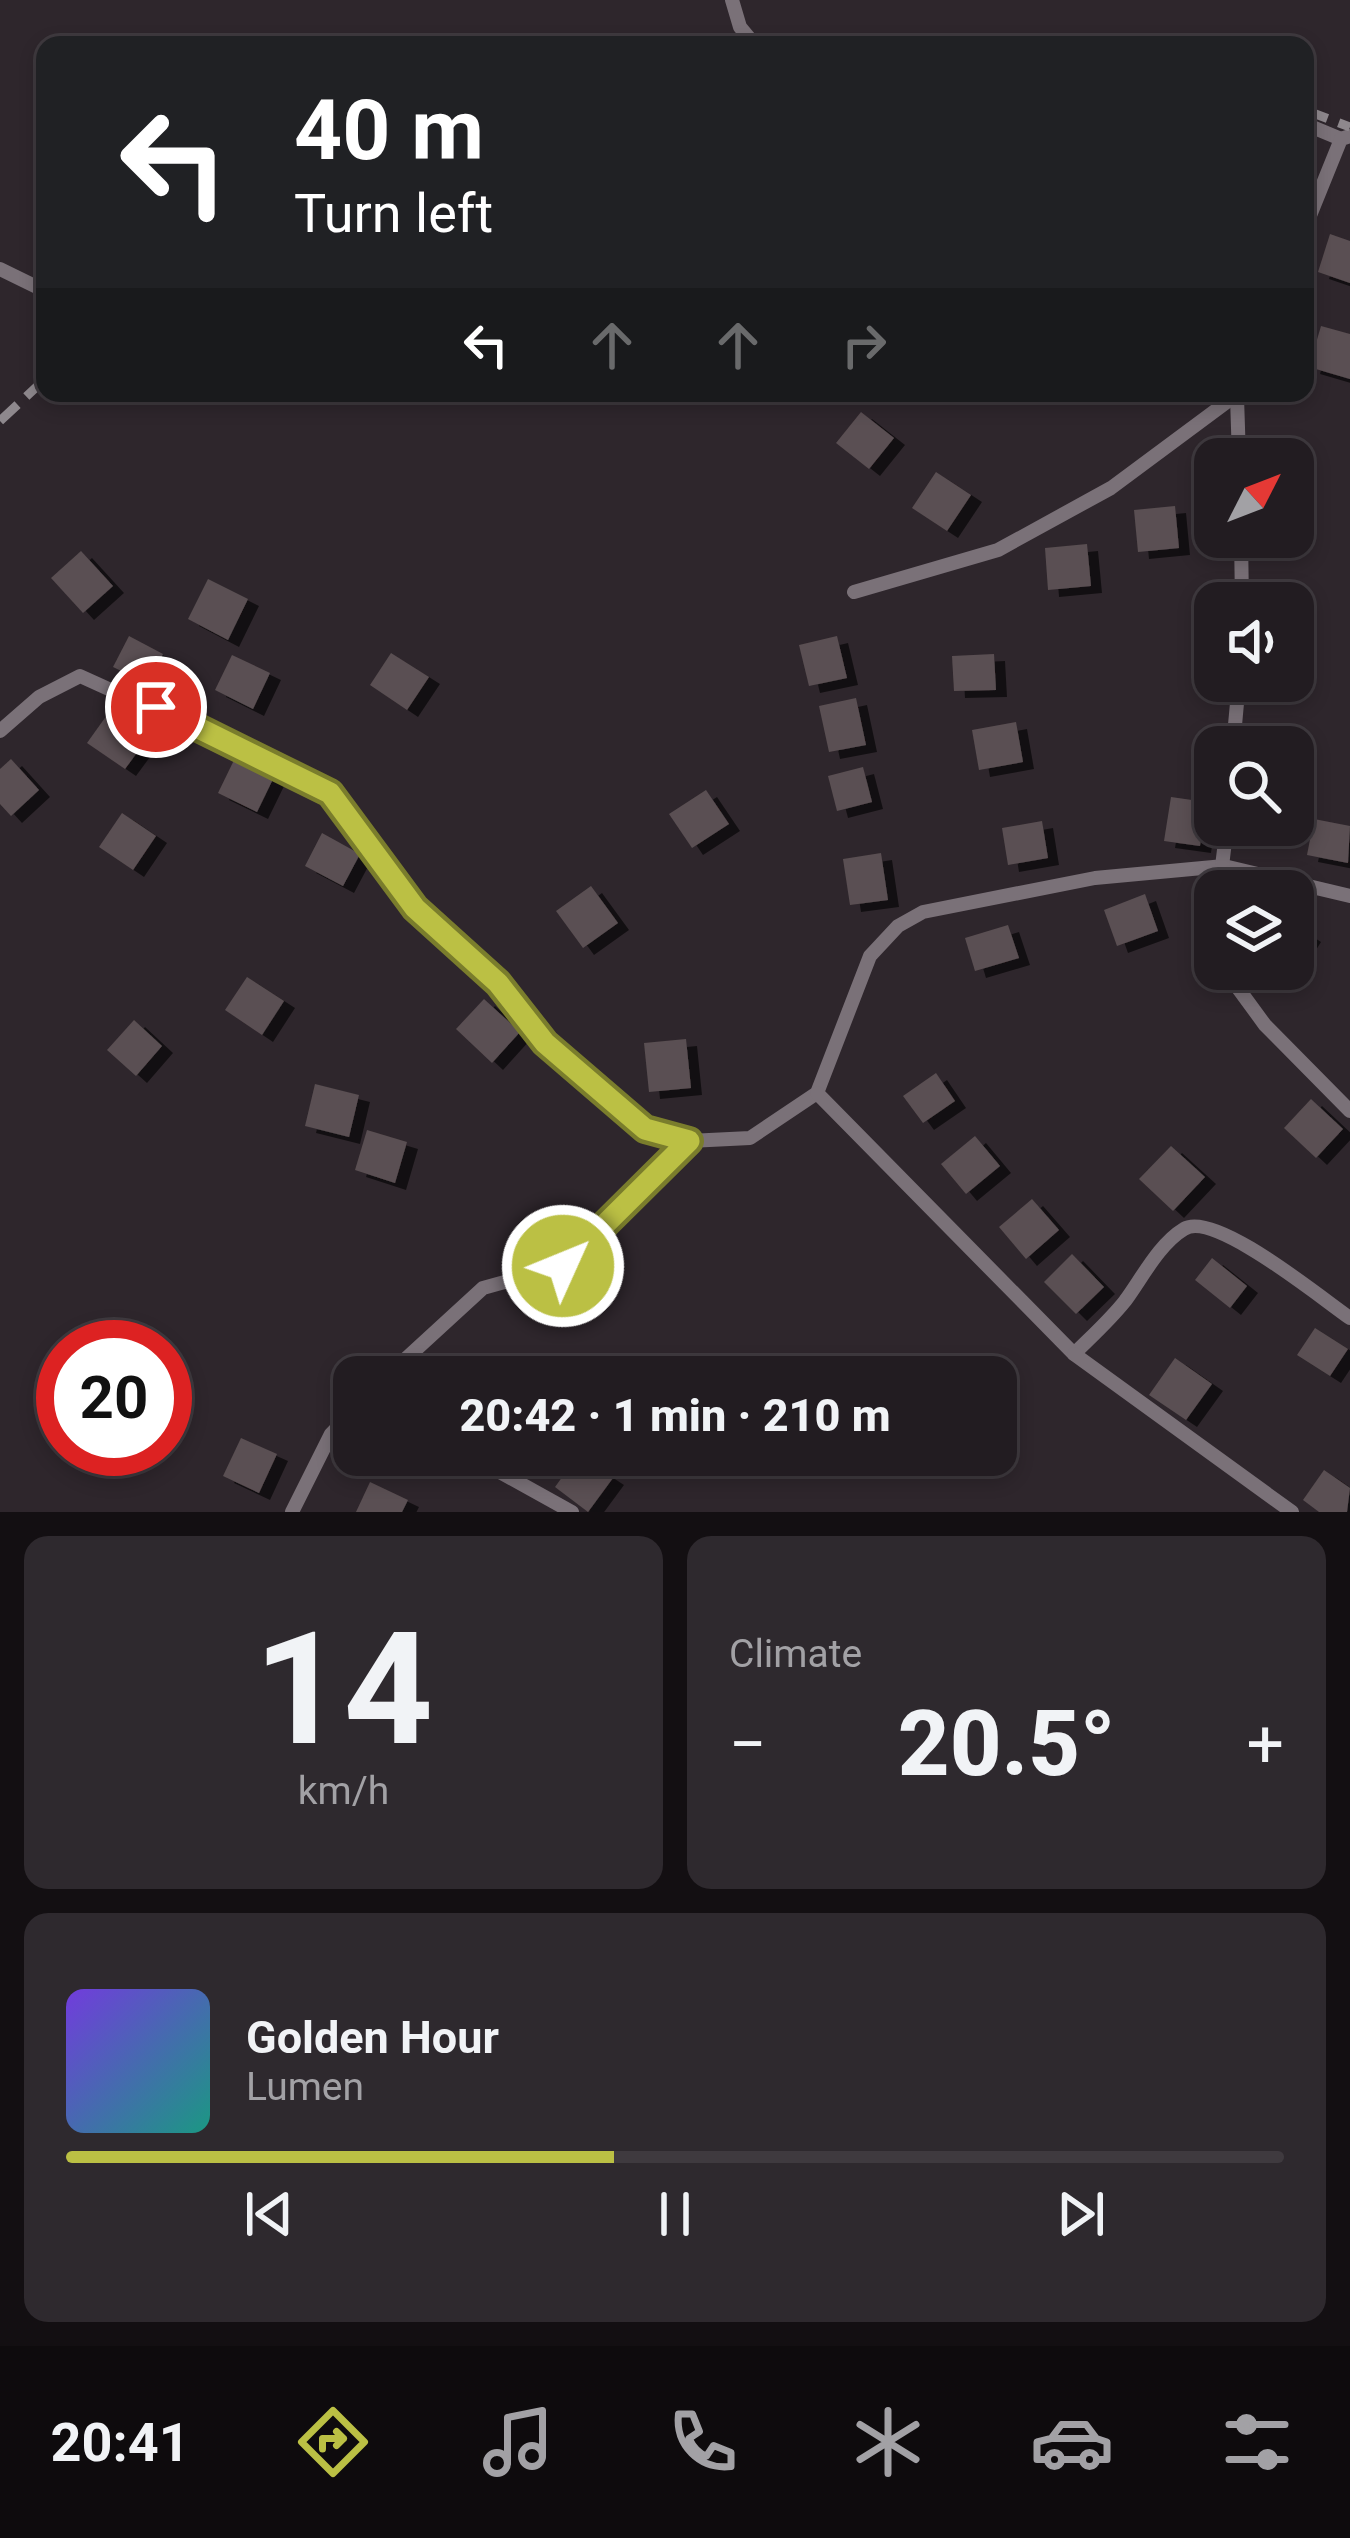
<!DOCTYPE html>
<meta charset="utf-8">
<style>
:root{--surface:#221c21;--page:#2e292e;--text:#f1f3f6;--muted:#a2a1a5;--line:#3f3a3f;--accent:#bbc044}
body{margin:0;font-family:Roboto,sans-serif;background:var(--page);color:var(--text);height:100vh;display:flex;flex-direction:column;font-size:45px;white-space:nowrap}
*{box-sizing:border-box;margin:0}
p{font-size:39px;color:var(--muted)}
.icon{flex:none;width:66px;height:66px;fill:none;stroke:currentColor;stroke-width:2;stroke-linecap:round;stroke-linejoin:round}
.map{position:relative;height:1512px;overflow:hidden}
.details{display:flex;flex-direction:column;gap:24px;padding:24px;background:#130f12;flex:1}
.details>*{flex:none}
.top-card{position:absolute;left:36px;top:36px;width:1278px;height:366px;border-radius:24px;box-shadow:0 6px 18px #0003,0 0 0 3px var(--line);background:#202124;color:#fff;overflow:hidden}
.needle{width:78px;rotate:48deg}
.fabs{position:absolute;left:1194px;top:438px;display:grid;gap:24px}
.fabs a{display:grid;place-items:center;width:120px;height:120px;border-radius:24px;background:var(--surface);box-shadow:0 6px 18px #0003,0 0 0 3px var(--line);font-size:60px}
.speed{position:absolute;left:36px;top:1320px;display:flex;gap:24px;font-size:60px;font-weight:700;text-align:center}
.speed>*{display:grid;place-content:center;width:156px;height:156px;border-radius:50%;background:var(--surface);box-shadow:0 6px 18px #0003,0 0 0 3px var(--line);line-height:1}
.speed .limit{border:18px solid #d22;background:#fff;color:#111}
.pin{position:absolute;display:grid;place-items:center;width:102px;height:102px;color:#fff;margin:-51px;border:6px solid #fff;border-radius:50%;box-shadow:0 3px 12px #0007}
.me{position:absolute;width:132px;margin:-66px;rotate:46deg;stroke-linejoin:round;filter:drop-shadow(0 0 9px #0008)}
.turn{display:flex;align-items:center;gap:42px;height:252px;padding:0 60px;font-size:54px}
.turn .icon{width:156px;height:156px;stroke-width:2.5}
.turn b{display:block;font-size:84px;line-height:102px}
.lanes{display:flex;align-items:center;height:114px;padding:0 60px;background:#0003;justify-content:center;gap:60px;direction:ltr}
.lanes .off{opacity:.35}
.big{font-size:90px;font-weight:800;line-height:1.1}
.details .widget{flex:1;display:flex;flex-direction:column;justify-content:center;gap:18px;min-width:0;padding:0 42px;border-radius:24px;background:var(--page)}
.details .dial{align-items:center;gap:0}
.dial b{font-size:156px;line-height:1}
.song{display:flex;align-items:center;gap:36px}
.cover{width:144px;height:144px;border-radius:18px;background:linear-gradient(135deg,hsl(260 70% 55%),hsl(170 70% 35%))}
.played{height:12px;border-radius:6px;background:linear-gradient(90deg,var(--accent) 45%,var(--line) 45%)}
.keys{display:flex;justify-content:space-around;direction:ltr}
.heat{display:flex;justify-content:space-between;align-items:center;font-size:66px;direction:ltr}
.details .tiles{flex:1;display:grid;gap:24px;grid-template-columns:1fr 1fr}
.widget:last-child{grid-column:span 2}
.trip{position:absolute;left:333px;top:1356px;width:684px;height:120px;border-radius:24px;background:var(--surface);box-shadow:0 6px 18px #0003,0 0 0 3px var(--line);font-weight:800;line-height:120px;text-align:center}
.dock{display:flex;height:192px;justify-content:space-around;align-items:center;background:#0e0b0d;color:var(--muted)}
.dock .icon{width:84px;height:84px}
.dock .on{color:var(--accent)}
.dock b{font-size:54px;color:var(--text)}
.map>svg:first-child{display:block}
.building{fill:#5a4f52;filter:url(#shadow)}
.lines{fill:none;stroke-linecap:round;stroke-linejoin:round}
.service{stroke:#7a7178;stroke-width:14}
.rail{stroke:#8e888d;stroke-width:9;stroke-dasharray:24 12;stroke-linecap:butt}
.route-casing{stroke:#7a7d2c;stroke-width:30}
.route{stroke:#bbc044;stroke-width:21}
</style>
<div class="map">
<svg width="1350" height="1512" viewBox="0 0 1350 1512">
<defs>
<filter id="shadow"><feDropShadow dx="11" dy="7" stdDeviation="0" flood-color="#0009"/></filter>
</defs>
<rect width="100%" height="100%" fill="#2e262c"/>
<g class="building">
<polygon points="1330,234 1350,241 1350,283 1318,272"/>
<polygon points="1321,326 1350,334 1350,379 1309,367"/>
<polygon points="861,412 894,438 869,469 836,443"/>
<polygon points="936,472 971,495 947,531 912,508"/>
<polygon points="1175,506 1179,548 1138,552 1134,510"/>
<polygon points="1087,544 1091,586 1048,590 1045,548"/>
<polygon points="81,551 113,586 83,613 51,578"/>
<polygon points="208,579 248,599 228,640 188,619"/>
<polygon points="129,636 163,654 148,684 113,667"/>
<polygon points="837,636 847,678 809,686 799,645"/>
<polygon points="391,653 429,677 407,710 370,685"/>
<polygon points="994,654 996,690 954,691 952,656"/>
<polygon points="232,655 270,673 253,709 215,690"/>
<polygon points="856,698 866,745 829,752 819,706"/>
<polygon points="112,708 150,735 125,769 87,743"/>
<polygon points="1016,722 1023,762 979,770 972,730"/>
<polygon points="237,754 276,773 257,812 218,793"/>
<polygon points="11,759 39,790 11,816 0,804 0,769"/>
<polygon points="863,767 872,802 837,811 828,776"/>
<polygon points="706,790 729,824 692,848 669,814"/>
<polygon points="1171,797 1206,802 1200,846 1164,841"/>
<polygon points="122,813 156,836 133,870 99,847"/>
<polygon points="1314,819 1350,826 1348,863 1307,855"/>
<polygon points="1042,821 1048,858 1008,865 1002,828"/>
<polygon points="322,833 360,854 343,886 305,866"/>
<polygon points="881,853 888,900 850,905 843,859"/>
<polygon points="591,886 618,923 583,948 556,911"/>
<polygon points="1145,894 1158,931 1117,946 1104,910"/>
<polygon points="1293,924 1310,935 1293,962"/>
<polygon points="1008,925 1019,958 975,971 965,938"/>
<polygon points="247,977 284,1001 262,1035 225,1010"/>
<polygon points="484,999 520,1032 492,1063 456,1029"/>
<polygon points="134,1020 162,1046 136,1076 107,1050"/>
<polygon points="686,1039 691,1088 649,1092 644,1043"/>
<polygon points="936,1073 955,1101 923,1123 903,1096"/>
<polygon points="315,1084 359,1095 349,1137 305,1126"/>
<polygon points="1311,1099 1343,1129 1316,1158 1284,1128"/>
<polygon points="367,1130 407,1142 395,1183 355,1170"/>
<polygon points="975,1136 1000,1166 966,1194 941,1164"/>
<polygon points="1171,1146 1205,1177 1173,1211 1139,1179"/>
<polygon points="1032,1199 1059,1230 1026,1259 999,1227"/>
<polygon points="1072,1254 1104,1287 1076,1314 1044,1282"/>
<polygon points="1212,1258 1247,1286 1230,1308 1195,1280"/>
<polygon points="1315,1328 1348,1349 1330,1376 1297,1355"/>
<polygon points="1175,1358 1212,1384 1186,1420 1149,1395"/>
<polygon points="241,1438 277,1454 259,1493 223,1476"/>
<polygon points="508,1455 545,1455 537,1470"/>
<polygon points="578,1455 613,1478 588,1512 555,1487"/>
<polygon points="1324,1470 1350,1488 1347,1512 1319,1512 1303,1500"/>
<polygon points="370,1482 408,1500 402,1512 356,1512"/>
</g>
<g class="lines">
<g class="service">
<polyline points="732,0 740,27 755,45"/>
<polyline points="1305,124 1341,139"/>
<polyline points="1305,228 1341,139 1350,136"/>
<polyline points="0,269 45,291"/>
<polyline points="1237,397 1239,459"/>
<polyline points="1241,537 1242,603"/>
<polyline points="854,592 998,550 1111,488 1239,393"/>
<polyline points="0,731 39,697 80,676 307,779 330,793 415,907 498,983 545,1043 645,1129 689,1141 750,1138 817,1093 870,956 898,926 923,912 1095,878 1224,866 1350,896"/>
<polyline points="1233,747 1239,681"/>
<polyline points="1219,891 1227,825"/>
<polyline points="1215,912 1215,929"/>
<polyline points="1224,969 1265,1025 1350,1111"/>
<path d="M817,1093L1074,1354C1091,1337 1110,1320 1125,1301C1142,1278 1159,1244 1184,1229C1214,1210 1321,1298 1350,1318"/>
<polyline points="1074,1354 1292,1512"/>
<polyline points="386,1377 483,1288 563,1266 689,1141"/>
<polyline points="469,1455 572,1512"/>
<polyline points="292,1512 331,1434 354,1410"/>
</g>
<g class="rail">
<polyline points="1305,110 1350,127"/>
<polyline points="0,421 45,379"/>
</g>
</g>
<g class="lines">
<g class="route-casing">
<polyline id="route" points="156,707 330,793 415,908 498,983 545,1043 645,1129 689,1141 563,1266"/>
</g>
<use href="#route" class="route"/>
</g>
</svg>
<div class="fabs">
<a><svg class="needle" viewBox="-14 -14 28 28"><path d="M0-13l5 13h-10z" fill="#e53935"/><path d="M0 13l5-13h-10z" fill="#a2a1a5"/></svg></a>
<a><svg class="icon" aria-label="sound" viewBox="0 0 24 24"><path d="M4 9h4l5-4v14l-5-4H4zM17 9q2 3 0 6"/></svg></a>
<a><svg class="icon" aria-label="search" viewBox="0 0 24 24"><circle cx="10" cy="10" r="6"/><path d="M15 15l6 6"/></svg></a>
<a><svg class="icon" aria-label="layers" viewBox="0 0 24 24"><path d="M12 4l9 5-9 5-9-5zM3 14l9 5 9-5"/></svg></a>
</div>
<div class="speed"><div class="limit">20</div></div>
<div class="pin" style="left:156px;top:707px;background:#d93025"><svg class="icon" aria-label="arrive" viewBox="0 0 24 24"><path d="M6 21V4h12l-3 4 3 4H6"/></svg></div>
<svg class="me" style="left:563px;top:1266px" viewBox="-20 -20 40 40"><circle r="17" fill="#bbc044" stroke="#fff" stroke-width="3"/><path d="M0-11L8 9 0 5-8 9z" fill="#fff"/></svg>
<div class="trip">20:42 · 1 min · 210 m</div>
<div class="top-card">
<div class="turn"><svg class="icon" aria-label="left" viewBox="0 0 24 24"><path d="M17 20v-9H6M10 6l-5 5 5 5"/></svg><div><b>40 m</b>Turn left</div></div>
<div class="lanes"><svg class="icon" aria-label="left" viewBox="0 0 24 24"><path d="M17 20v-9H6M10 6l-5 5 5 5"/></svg><svg class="icon off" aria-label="ahead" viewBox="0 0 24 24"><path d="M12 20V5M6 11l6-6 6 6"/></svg><svg class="icon off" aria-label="ahead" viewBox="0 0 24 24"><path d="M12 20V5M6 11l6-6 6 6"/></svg><svg class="icon off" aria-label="right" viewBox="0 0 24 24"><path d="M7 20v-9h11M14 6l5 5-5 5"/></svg></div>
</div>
</div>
<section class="details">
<div class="tiles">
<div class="widget dial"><b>14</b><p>km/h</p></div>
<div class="widget"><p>Climate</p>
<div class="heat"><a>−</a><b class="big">20.5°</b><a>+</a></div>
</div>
<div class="widget">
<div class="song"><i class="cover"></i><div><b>Golden Hour</b><p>Lumen</p></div></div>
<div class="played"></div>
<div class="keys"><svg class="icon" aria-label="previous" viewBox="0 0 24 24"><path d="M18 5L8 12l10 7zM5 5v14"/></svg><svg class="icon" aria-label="pause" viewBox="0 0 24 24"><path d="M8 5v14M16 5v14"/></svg><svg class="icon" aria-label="next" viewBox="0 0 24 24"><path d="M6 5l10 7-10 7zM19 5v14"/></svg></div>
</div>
</div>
</section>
<nav class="dock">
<b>20:41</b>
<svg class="icon on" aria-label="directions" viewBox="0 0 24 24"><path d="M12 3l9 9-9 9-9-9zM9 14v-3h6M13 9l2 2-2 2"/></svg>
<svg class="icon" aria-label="music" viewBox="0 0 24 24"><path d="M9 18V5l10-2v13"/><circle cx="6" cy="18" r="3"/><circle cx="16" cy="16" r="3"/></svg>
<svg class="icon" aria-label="phone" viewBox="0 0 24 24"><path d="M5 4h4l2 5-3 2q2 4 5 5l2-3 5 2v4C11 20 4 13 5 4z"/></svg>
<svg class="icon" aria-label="climate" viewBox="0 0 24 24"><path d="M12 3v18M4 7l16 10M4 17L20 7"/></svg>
<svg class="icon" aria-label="car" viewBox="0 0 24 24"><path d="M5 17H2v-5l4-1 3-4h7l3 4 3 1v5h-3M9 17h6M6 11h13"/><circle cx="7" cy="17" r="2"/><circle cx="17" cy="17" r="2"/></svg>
<svg class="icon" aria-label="filters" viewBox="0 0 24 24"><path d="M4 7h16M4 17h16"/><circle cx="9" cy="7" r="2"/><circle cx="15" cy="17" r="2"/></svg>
</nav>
